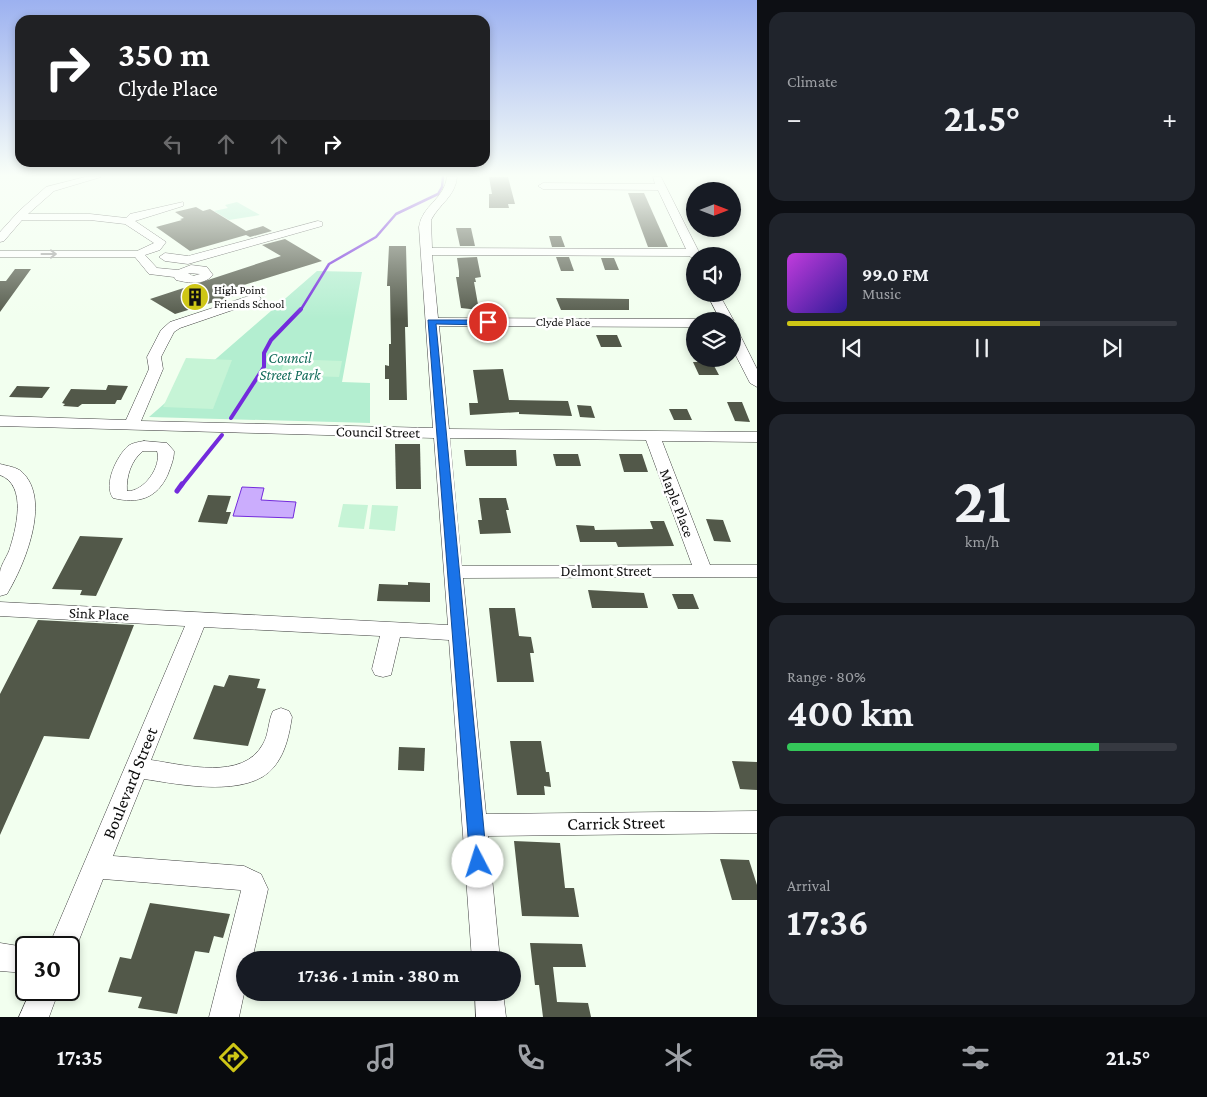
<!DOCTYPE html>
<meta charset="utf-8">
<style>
:root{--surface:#171b24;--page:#20242c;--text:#f1f3f6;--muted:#9ea1a6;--line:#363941;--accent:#cec616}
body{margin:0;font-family:"Crimson Pro",serif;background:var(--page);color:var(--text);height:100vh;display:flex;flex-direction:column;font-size:19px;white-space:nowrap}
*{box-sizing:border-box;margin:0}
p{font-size:16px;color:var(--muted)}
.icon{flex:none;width:28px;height:28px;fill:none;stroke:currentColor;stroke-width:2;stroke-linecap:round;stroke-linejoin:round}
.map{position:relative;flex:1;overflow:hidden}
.sheet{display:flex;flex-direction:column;gap:12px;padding:12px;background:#0d0f14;width:450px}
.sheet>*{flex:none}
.banner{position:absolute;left:15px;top:15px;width:475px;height:152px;border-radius:15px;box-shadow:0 2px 8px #0003;background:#202124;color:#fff;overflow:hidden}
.needle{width:32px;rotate:90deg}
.tools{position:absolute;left:686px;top:182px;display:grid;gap:10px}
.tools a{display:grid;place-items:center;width:55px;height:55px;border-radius:50%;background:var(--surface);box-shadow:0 2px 8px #0003;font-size:25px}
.speed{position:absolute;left:15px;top:936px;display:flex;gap:10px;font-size:25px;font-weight:700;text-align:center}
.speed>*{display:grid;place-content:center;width:65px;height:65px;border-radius:50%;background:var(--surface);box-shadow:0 2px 8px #0003;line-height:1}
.speed .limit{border:2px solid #111;border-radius:8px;background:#fff;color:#111}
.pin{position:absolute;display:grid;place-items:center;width:42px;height:42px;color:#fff;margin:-21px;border:2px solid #fff;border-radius:50%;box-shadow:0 1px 5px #0007}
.me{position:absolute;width:55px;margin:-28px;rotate:355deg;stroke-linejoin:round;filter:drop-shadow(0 0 4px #0008)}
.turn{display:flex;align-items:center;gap:18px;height:105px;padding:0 20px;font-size:22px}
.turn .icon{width:65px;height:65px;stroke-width:2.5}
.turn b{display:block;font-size:35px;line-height:42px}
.lanes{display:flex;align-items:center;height:48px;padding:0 20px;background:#0003;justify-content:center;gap:25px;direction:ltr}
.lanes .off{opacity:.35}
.big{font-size:38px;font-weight:700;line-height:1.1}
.sheet .widget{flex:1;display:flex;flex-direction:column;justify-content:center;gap:8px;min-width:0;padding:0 18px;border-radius:15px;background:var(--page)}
.sheet .dial{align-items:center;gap:0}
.dial b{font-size:65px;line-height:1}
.song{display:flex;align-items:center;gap:15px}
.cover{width:60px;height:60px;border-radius:8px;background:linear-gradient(135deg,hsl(290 70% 55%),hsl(250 70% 35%))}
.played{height:5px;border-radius:2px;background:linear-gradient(90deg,var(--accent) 65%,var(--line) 65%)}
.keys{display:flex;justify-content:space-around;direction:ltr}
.heat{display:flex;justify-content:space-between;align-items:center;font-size:28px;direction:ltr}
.charge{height:8px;border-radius:4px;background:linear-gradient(90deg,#34c759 80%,var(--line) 0)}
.trip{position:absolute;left:236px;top:951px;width:285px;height:50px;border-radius:25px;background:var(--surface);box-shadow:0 2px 8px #0003;font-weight:700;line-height:50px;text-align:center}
.tabs{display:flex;height:80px;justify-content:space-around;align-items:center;background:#090b0e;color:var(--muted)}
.tabs .icon{width:35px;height:35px}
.tabs .active{color:var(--accent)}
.tabs b{font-size:22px;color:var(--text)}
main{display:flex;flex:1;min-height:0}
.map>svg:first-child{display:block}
.green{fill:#b3eed0}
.pitch{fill:#c6f4d6}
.water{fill:#cbadfd;stroke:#732bdc}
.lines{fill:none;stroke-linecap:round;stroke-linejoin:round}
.stream-far2{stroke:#732bdc;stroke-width:2.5}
.stream-far1{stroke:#732bdc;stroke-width:4}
.stream{stroke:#732bdc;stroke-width:5}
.building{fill:#525849}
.minor-casing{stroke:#414141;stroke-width:1}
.minor{fill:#fff;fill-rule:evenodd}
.oneway{stroke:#9f9f9f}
.route{fill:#1a73e8;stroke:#114b97}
.labels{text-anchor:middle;stroke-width:5;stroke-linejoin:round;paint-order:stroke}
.far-poi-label{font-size:12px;fill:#0e0e0e;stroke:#fff;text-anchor:start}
.far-street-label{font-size:12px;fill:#0e0e0e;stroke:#fff}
.park-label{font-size:15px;font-style:italic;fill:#166d5c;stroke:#fff}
.street-label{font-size:15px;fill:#0e0e0e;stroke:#fff}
.near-street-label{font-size:18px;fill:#0e0e0e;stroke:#fff}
</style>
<main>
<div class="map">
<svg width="757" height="1017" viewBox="0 0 757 1017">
<rect width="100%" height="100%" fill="#f2ffef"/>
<g class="green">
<polygon points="237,202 260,215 229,220 214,211 228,208 225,205"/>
<polygon points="317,271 362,272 342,382 370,383 370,423 149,417"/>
</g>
<g class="pitch">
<polygon points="186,358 232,360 213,409 163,407"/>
<polygon points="285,359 342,361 339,377 280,375"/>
<polygon points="343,504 368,505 364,529 338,527"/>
<polygon points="372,505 398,506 395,531 369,529"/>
</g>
<polygon class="water" points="242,487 264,488 261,500 296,502 293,518 233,516"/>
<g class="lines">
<polyline class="stream-far2" points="300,311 329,264 376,237 396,214 438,194 442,187 443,177"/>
<g class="stream-far1">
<polyline points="231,418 264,367 264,353 271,340 301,309"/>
<polyline points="181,486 222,435"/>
</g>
<polyline class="stream" points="177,491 182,484"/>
</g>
<g class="building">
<polygon points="489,177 508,177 515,204 508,204 509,208 489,208 489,194 492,194"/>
<polygon points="628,193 644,193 668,247 648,247"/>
<polygon points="196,207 203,211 210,209 246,231 263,226 272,231 250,237 246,235 190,251 156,227 182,220 180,219 184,218 175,212"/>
<polygon points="456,228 471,228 475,246 460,246"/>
<polygon points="549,236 561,236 565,247 552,247"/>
<polygon points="285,239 322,261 231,289 240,294 175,314 150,299 281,256 262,245"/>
<polygon points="389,246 406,246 408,327 405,327 407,400 389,400 389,379 385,379 385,365 389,366 389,344 391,344 390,286 387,286"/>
<polygon points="477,257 481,277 475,278 476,282 474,282 479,310 461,308 456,277 459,277 459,271 457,258"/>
<polygon points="556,257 569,257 574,271 561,271"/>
<polygon points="601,258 614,258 619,270 605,270"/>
<polygon points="15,269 31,269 0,312 0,281 6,281"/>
<polygon points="556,298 629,299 629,310 561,310"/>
<polygon points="596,335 617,335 622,347 601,347"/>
<polygon points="693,362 712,362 719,375 699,375"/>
<polygon points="503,369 509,400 568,401 572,416 519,414 519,412 470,415 469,403 478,403 473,370"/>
<polygon points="108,385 128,386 121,400 117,400 115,404 82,404 78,407 63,406 65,404 62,403 71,389 106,390"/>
<polygon points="17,386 50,387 42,398 9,397"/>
<polygon points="727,402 742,402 750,422 735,421"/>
<polygon points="577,405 591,406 595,418 580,417"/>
<polygon points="669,409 687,409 692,420 674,420"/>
<polygon points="395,444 420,444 421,489 396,489"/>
<polygon points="464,450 516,450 517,466 466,466"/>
<polygon points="553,454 578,454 581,466 556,466"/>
<polygon points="619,454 642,454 648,472 624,472"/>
<polygon points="208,495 231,496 226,512 231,512 227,524 198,522"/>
<polygon points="479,498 506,498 509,510 506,510 511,533 480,534 478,520 482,520"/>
<polygon points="706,519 723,520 731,542 714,541"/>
<polygon points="650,521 664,521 674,546 618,547 616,542 580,542 576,525 594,526 595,530 653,529"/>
<polygon points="80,536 123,538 96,596 80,595 82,590 52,589"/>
<polygon points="408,582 430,583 430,602 377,601 379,584 408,585"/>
<polygon points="588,590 644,593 648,608 592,608"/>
<polygon points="672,594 693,594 699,609 678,609"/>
<polygon points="489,608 515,608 519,636 531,637 534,653 530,653 534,682 497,682"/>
<polygon points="38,620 134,625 89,739 44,736 0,835 0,694"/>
<polygon points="229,675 260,679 257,688 266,689 248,746 193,739 214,685 224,687"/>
<polygon points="510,741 541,741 546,772 549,772 551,787 544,786 545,795 517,795"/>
<polygon points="399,747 425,748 424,771 398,770"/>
<polygon points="732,761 757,762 757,790 740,789"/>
<polygon points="514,841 560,843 565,888 574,888 579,917 522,916"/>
<polygon points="720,859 749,860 757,885 757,900 732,900"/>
<polygon points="150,903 230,914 223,938 214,936 209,953 195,951 177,1014 138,1008 142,997 108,992 120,957 131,959"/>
<polygon points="530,943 582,944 586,967 553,967 557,1002 588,1003 591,1017 543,1017 539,985 535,985"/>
</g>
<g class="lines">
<g class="minor-casing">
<g id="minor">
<path d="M85,177H101L54,191L28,214H90L126,218L130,214L183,202V206L135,221L166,242L160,250L145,255L157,268L178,270L191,265L207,267L213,275C203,286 189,283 176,280L174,277L149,274L135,257H0V251H137L154,243L125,224L90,220H22L4,241L0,242V232L19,211L46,187ZM188,273L200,274L193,276Z"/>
<path d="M447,177H457C455,197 440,203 431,220L432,248L686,249L658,190L543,189L538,186L543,183L655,184L653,177H661L701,256H695V259L689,256L432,255L438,318L695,319L700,321H695V327L439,326L449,429L757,432V442L662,441L710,565H757V577L463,578L486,814L757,811V833L488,836L500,960H472L449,640L400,637L391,675L383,677L375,675L372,669L380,636L204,627L151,760C185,765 243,781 263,744C269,734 268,721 273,711L281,708L289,711L292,717C289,735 286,752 274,767C248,799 178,784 144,779L113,856L244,866L261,874L268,889L252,960H245V989L239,1017H209L241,891L240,890L103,879L72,958L69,959V948H48L185,626L0,616V602L448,625L434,438L0,426V416L126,420L149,369L147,357L161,330L170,322L255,294L261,298L259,301L180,328L174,332L161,357L163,369L141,421L433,428L419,227C422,205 444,200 447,177ZM450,438L646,440L692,565L462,566Z"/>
<polygon points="318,221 322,222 322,226 188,264 165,261 159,257 165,253 188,256"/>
<polygon points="707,294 719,294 734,321 732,323 721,321"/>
<polygon points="732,329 739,333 757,369 757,387 750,383 732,348"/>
<path d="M144,441L167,443L174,451C174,459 171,466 168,474C157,499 138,504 113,498C103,484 117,456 128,446C132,443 138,442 144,441ZM143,451H157C162,466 144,492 127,491C126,477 131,460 143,451Z"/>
<path d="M0,464C7,466 17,467 22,472C52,500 24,566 7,594L0,596C0,588 0,580 0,572C1,565 6,558 9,551C16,530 28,485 0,475Z"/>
<polygon points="0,943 31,948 26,948 26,973 0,971"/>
<polygon points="31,990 59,990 49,1017 19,1017"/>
<polygon points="475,992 503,992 506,1017 476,1017"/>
</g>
</g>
<use href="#minor" class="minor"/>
</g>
<defs><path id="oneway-shaft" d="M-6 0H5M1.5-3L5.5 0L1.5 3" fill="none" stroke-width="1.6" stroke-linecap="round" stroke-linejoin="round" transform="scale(1.25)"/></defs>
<use class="oneway" href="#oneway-shaft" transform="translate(49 254)"/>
<linearGradient id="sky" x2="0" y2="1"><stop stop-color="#9cb1f0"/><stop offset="0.55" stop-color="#f9fff8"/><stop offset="1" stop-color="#f9fff8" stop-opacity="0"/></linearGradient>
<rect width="757" height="319" fill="url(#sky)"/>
<polygon class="route" points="428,320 488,320 492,322 488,325 436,324 487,862 484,867 478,869 472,867 470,862"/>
<defs>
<g id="building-disc" transform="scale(1.4375)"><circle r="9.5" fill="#cec616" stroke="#fff"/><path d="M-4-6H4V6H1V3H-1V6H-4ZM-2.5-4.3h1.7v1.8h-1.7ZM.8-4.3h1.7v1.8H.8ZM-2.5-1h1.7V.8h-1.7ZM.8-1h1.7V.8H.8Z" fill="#111"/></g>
</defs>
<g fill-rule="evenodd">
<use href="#building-disc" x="195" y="297"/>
</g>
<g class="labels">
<g class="far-poi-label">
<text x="214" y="294">High Point<tspan x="214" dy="14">Friends School</tspan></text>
</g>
<g class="far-street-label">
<text x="563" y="326">Clyde Place</text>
</g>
<g class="park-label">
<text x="290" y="363">Council<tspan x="290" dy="17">Street Park</tspan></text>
</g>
<g class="street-label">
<text transform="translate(378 432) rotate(1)" y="5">Council Street</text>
<text transform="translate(677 503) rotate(69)" y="5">Maple Place</text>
<text x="606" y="576">Delmont Street</text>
<text transform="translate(99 614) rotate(3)" y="5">Sink Place</text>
</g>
<g class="near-street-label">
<text transform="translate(130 783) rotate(-68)" y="6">Boulevard Street</text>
<text transform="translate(616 823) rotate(-1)" y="6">Carrick Street</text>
</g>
</g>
</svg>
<div class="tools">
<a><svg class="needle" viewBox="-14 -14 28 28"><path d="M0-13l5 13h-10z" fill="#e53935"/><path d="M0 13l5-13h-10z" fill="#9ea1a6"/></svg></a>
<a><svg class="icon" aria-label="sound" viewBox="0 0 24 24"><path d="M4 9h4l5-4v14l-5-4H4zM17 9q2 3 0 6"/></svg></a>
<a><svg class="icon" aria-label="layers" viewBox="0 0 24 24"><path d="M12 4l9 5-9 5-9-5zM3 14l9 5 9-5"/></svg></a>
</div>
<div class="speed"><div class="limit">30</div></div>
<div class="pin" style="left:488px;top:322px;background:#d93025"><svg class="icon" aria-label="arrive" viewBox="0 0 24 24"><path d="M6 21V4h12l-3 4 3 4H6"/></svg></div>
<svg class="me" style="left:478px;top:862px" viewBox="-20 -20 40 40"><circle r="19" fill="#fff"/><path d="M0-13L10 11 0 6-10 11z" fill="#1a73e8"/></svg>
<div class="trip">17:36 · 1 min · 380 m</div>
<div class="banner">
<div class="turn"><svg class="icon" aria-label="right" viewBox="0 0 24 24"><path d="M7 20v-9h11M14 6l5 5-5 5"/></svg><div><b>350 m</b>Clyde Place</div></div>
<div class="lanes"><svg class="icon off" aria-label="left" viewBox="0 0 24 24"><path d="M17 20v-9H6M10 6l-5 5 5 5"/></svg><svg class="icon off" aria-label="ahead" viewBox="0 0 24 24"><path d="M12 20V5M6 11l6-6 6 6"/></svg><svg class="icon off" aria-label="ahead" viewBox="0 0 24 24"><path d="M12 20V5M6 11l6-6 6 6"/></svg><svg class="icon" aria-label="right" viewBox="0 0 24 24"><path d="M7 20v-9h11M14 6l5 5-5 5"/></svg></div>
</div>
</div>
<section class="sheet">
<div class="widget"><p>Climate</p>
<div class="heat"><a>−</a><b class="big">21.5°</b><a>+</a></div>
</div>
<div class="widget">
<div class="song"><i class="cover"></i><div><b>99.0 FM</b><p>Music</p></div></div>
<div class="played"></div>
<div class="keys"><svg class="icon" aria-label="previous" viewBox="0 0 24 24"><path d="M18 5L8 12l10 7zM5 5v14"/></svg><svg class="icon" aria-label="pause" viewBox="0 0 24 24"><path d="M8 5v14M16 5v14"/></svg><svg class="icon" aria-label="next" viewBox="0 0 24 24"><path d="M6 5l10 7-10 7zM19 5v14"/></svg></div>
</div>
<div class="widget dial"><b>21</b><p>km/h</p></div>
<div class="widget"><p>Range · 80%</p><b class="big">400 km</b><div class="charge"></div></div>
<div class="widget"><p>Arrival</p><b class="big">17:36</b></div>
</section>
</main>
<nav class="tabs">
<b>17:35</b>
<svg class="icon active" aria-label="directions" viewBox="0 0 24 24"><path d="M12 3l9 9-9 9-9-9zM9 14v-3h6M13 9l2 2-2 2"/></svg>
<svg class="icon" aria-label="music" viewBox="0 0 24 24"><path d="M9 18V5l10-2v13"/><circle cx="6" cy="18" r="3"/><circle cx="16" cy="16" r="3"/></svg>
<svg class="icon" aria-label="phone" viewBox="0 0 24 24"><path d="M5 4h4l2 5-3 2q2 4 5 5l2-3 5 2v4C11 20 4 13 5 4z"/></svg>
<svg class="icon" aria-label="climate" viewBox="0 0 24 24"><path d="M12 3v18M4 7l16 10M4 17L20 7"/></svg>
<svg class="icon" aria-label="car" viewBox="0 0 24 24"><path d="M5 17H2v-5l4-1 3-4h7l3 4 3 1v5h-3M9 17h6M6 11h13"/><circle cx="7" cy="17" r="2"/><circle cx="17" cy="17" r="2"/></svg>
<svg class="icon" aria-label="filters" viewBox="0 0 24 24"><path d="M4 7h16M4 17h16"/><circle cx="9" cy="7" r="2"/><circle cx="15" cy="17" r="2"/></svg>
<b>21.5°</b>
</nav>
